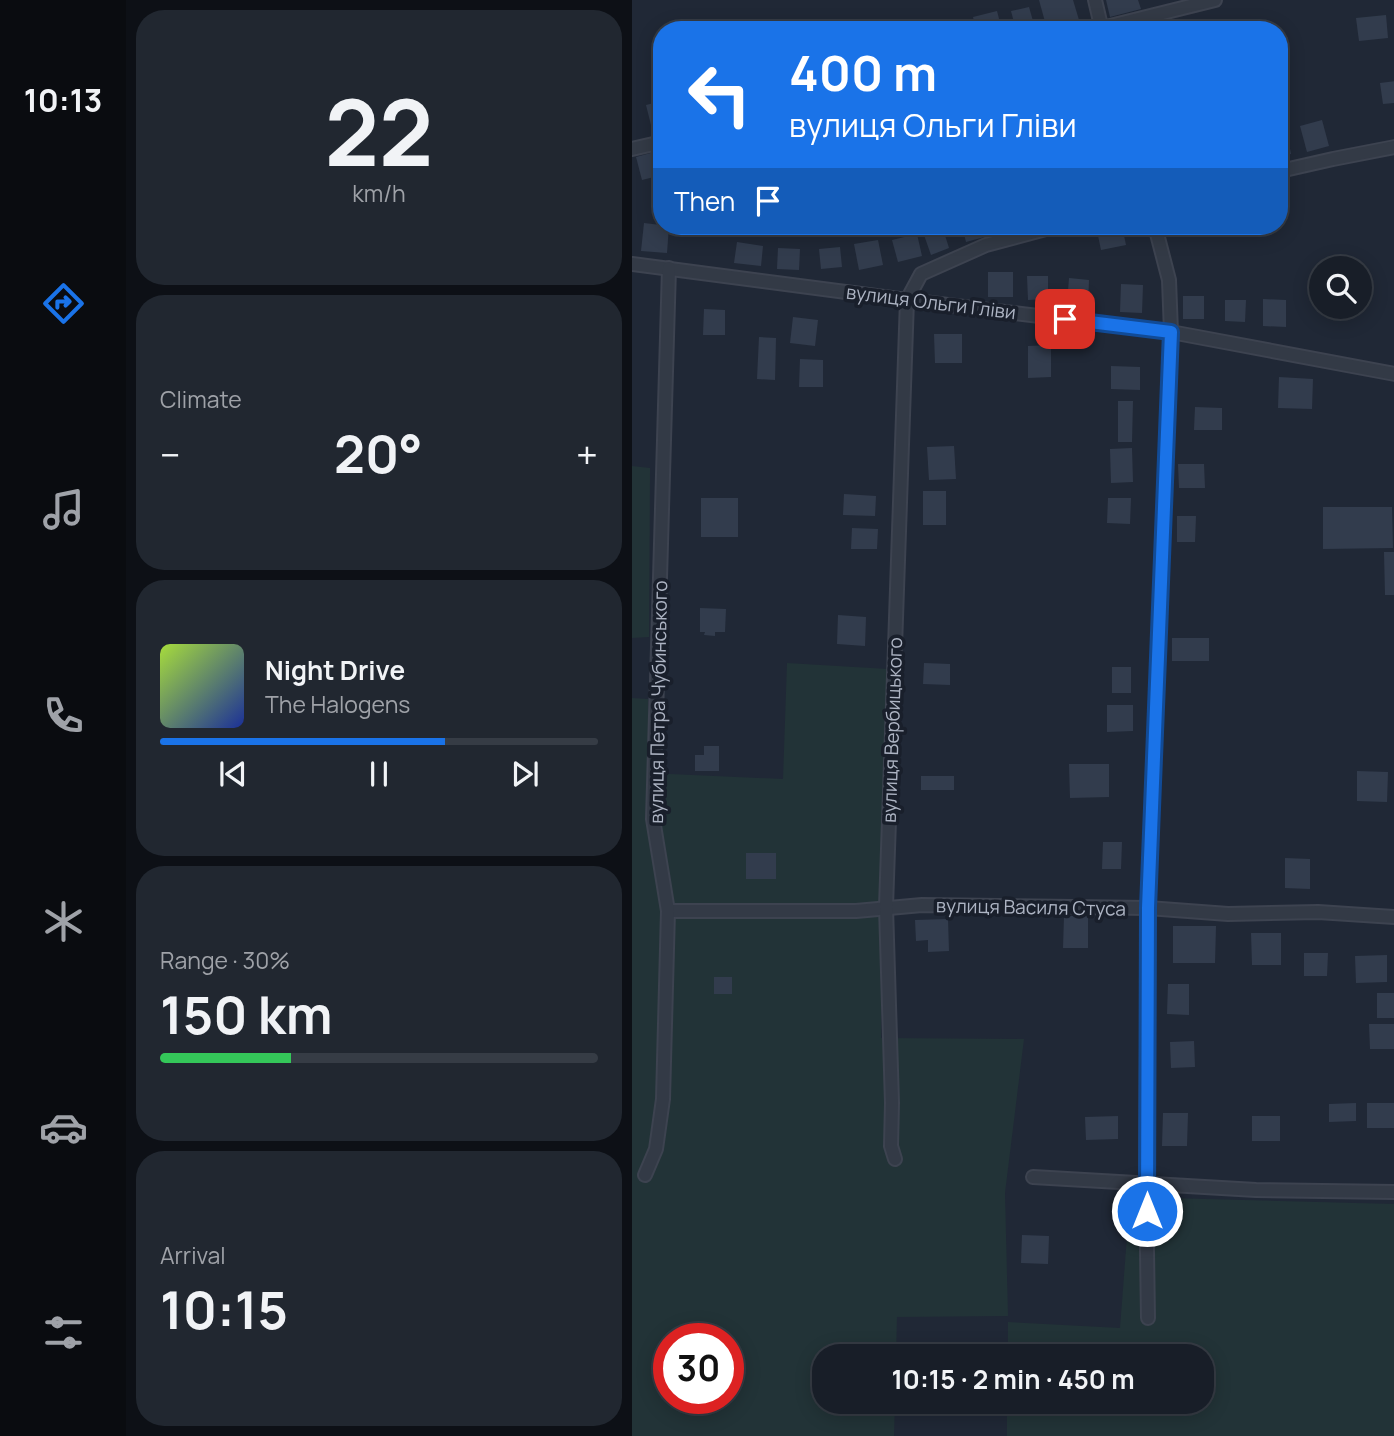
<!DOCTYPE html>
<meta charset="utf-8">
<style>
:root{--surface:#181e28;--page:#212730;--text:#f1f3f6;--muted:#9fa2a8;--line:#363c45;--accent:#1a73e8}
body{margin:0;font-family:Manrope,sans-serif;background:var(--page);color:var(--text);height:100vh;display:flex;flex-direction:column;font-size:26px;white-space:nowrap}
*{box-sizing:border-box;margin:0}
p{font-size:23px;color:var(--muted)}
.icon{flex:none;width:38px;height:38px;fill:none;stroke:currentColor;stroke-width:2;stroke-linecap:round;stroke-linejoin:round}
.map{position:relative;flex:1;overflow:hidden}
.side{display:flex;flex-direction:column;gap:10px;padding:10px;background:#0d1016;width:506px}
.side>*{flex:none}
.guide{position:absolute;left:21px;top:21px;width:635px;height:214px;border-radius:28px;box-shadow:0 4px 18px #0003,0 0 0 2px var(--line);background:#1a73e8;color:#fff;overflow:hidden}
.fabs{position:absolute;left:677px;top:256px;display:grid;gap:14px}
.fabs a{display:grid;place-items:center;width:63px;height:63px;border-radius:50%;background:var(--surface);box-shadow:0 4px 18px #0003,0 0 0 2px var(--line);font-size:35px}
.speed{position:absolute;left:21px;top:1323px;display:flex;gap:14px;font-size:35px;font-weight:700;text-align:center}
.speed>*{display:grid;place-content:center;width:91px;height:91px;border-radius:50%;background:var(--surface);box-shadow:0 4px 18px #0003,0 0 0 2px var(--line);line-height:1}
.speed .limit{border:10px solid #d22;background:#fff;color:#111}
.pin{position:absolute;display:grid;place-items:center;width:60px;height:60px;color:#fff;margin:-30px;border-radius:14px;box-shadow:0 4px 10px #0006}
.me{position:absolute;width:77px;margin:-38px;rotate:0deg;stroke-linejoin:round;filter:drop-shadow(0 0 5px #0008)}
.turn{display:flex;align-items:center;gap:24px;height:147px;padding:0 21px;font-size:32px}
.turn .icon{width:91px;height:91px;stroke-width:2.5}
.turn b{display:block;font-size:49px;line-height:60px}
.then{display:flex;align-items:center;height:66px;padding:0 21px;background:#0003;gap:14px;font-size:26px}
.big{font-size:52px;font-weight:700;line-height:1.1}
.side .tile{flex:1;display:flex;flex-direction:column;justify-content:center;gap:10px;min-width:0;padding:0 24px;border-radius:28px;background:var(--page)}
.side .dial{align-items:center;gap:0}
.dial b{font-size:91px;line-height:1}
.song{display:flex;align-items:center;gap:21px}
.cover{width:84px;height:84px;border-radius:10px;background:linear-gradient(135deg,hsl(80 70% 55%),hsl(230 70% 35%))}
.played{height:7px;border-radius:4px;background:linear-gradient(90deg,var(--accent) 65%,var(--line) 65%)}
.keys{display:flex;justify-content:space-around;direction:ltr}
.heat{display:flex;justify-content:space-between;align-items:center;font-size:38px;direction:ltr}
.charge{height:10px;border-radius:5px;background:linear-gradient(90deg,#34c759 30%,var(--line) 0)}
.trip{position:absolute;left:180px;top:1344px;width:402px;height:70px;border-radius:28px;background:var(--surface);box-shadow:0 4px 18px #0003,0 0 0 2px var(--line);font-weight:700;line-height:70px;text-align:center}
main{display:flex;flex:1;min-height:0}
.tab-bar{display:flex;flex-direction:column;width:126px;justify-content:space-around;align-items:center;background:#0a0c10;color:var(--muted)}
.tab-bar .icon{width:49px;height:49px}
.tab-bar .selected{color:var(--accent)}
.tab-bar b{font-size:32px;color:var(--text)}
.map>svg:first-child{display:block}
.green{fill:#223337;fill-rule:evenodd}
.building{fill:#323c4d}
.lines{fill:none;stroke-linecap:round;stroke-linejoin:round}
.street-casing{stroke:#3d4350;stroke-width:16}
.street{stroke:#333a46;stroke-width:12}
.route-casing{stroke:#114b97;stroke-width:18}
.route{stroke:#1a73e8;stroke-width:12}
.labels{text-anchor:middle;stroke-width:7;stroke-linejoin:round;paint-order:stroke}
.street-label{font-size:19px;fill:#adb4c3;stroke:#191f2b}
</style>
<main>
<nav class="tab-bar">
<b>10:13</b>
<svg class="icon selected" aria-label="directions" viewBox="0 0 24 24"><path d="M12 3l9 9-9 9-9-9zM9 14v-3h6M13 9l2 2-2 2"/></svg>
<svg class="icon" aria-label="music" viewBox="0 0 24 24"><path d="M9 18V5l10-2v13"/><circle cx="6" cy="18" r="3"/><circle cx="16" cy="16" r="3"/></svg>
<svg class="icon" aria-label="phone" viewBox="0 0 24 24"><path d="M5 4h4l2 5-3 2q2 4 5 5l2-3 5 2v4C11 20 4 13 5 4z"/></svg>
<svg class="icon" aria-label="climate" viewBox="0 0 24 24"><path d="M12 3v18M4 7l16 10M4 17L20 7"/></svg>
<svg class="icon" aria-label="car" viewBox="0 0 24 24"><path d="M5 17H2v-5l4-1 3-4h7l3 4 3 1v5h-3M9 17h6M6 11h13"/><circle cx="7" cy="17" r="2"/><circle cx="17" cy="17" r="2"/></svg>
<svg class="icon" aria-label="filters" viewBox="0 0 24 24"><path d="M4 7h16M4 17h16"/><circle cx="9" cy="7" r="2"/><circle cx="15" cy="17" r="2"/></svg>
</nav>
<section class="side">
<div class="tile dial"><b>22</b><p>km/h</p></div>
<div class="tile"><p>Climate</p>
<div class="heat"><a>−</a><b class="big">20°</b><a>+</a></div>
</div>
<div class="tile">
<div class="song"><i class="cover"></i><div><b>Night Drive</b><p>The Halogens</p></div></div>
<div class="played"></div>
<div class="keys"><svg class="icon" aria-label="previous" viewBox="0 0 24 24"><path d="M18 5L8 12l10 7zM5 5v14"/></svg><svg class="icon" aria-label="pause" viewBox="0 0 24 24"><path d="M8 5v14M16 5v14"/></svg><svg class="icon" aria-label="next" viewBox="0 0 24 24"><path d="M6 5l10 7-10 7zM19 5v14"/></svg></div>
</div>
<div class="tile"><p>Range · 30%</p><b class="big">150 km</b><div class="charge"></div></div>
<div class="tile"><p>Arrival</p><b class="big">10:15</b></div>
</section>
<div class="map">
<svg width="763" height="1436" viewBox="0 0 763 1436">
<rect width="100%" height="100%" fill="#202836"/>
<g class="green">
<polygon points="0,466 18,468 17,637 0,638"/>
<path d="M155,663L256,669L249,1038L392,1039L373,1193L376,1316L265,1317L264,1356H192V1402H263L262,1436H0V698L16,699V773L151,779ZM37,1339H96V1398H37Z"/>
<polygon points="498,1197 762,1204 762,1436 375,1436 375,1402 570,1402 570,1356 376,1356 376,1322 488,1328"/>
</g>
<g class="building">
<polygon points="407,0 441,0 447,20 415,29"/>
<polygon points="474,0 506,0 509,9 478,17"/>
<polygon points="397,7 403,28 384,30 379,11"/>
<polygon points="365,11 370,30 344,30 341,17"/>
<polygon points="754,15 756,38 727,41 724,18"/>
<polygon points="333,23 335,30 307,30 307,29"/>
<polygon points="763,81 763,103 751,104 748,83"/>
<polygon points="30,101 30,127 20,129 14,105"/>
<polygon points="690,120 697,146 675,152 668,126"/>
<polygon points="654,128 659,154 648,156 648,129"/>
<polygon points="26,151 30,166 30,175 10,180 4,157"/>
<polygon points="12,223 37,226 35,253 9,251"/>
<polygon points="330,226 354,226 356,236 334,242"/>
<polygon points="464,226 490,226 494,245 469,250"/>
<polygon points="528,226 555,226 556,228 531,235"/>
<polygon points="311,229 317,248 299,255 292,235"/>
<polygon points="285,234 290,256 266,262 260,240"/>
<polygon points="246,240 251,265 227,270 222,244"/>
<polygon points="105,242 131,246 129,266 102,263"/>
<polygon points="208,247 210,267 189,269 187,249"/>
<polygon points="146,248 168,249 167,270 145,269"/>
<rect x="356" y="272" width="25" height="25"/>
<polygon points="395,276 416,276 416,299 396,300"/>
<polygon points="437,278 457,280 456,306 435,304"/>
<polygon points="489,284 511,285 510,313 488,312"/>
<rect x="551" y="296" width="21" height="23"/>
<polygon points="631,299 654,300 654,327 631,326"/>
<polygon points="593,300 614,300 613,322 593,321"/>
<polygon points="72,309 93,310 93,335 71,335"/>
<polygon points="161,317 186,320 183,346 158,343"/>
<polygon points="302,334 330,334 330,363 303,363"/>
<polygon points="127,337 144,338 143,380 125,379"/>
<polygon points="419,345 419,377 396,378 396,346"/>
<polygon points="168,359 191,360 191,387 167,387"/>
<polygon points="479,366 508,367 508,390 479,389"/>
<polygon points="647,377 681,379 680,409 646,408"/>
<polygon points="486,401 501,401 500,442 486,442"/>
<polygon points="563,407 590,408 590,430 562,430"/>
<polygon points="322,446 324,479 297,480 295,447"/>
<polygon points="500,448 501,482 479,483 478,449"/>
<polygon points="546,464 572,464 573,488 547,488"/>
<rect x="291" y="491" width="23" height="34"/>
<polygon points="212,494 244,496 243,516 211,515"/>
<rect x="69" y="498" width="37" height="39"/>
<polygon points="476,498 499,498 498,524 475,523"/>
<polygon points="691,507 760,507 761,548 691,549"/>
<polygon points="545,516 564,516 563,542 545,542"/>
<polygon points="220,528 246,529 245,549 219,549"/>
<polygon points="752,552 763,552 763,595 753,595"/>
<polygon points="68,608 94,609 93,632 83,632 83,636 72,635 73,632 68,632"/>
<polygon points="206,615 234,617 233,646 205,644"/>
<rect x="540" y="638" width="37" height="23"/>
<polygon points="292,663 318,664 318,685 291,684"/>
<rect x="480" y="667" width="19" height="26"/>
<polygon points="475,705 501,705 501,731 475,732"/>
<polygon points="72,746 87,746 87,771 63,771 63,755 72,755"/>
<polygon points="437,764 477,764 477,797 438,798"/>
<polygon points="725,771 756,772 755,802 725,801"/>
<rect x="289" y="776" width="33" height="14"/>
<polygon points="471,842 490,842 489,869 470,869"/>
<rect x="114" y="853" width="30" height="26"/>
<polygon points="653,858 678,859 678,889 653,888"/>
<polygon points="432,916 456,916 456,948 431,948"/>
<polygon points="316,919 317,951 296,952 296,940 284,941 283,920"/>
<polygon points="541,926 584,926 583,963 541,963"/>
<polygon points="619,933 649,933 649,965 620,965"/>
<polygon points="672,953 696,953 695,976 672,976"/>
<polygon points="755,955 755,982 724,983 723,956"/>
<rect x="82" y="977" width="18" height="17"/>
<polygon points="536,984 557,984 557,1015 535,1014"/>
<rect x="745" y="993" width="18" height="25"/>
<polygon points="737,1024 763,1024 763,1049 738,1049"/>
<polygon points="562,1041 563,1067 539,1068 538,1042"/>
<polygon points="724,1103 724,1121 697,1122 697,1104"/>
<rect x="735" y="1103" width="28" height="25"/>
<polygon points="531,1113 556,1113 555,1146 530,1146"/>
<polygon points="486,1116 486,1139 454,1140 453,1117"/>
<rect x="620" y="1116" width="28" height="25"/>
<polygon points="390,1235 417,1236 416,1264 389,1263"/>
</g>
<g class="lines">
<g class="street-casing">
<g id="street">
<polyline points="463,0 470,30"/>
<polyline points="462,30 583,0"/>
<polyline points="0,149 30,142"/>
<polyline points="648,171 701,159 763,147"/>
<polyline points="0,264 275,300 539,332 763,374"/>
<polyline points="36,911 224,911 290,905 516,908 596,914 686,912 763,917"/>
<polyline points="263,1159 259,1146 260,1103 254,907 275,300 289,274 354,245 425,226"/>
<polyline points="13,1175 24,1149 31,1099 36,911 21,819 37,268"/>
<polyline points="401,1177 624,1190 763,1192"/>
<polyline points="516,1318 514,1184 516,908 539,332 537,280 523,226"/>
</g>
</g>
<use href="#street" class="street"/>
</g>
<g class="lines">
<g class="route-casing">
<polyline id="route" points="433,319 539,332 516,908 515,1211"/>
</g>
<use href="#route" class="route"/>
</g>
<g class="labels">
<g class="street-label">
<text transform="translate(299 302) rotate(7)" y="7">вулиця Ольги Гліви</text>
<text transform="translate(26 702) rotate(-89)" y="7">вулиця Петра Чубинського</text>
<text transform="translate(260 730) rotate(-88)" y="7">вулиця Вербицького</text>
<text transform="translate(399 907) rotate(1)" y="7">вулиця Василя Стуса</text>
</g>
</g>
</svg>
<div class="fabs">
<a><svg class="icon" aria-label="search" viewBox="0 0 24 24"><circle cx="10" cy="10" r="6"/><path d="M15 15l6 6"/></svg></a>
</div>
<div class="speed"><div class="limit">30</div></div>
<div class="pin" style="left:433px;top:319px;background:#d93025"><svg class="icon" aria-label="arrive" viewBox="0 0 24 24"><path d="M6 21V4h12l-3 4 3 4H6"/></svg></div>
<svg class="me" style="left:515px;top:1211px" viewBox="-20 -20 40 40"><circle r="17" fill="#1a73e8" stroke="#fff" stroke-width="3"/><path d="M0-11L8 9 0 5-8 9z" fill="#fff"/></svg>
<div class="trip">10:15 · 2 min · 450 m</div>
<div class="guide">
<div class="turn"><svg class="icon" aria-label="left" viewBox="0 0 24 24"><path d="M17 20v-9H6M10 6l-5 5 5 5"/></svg><div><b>400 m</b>вулиця Ольги Гліви</div></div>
<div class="then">Then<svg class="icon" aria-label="arrive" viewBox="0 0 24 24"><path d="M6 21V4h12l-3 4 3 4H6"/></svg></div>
</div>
</div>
</main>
